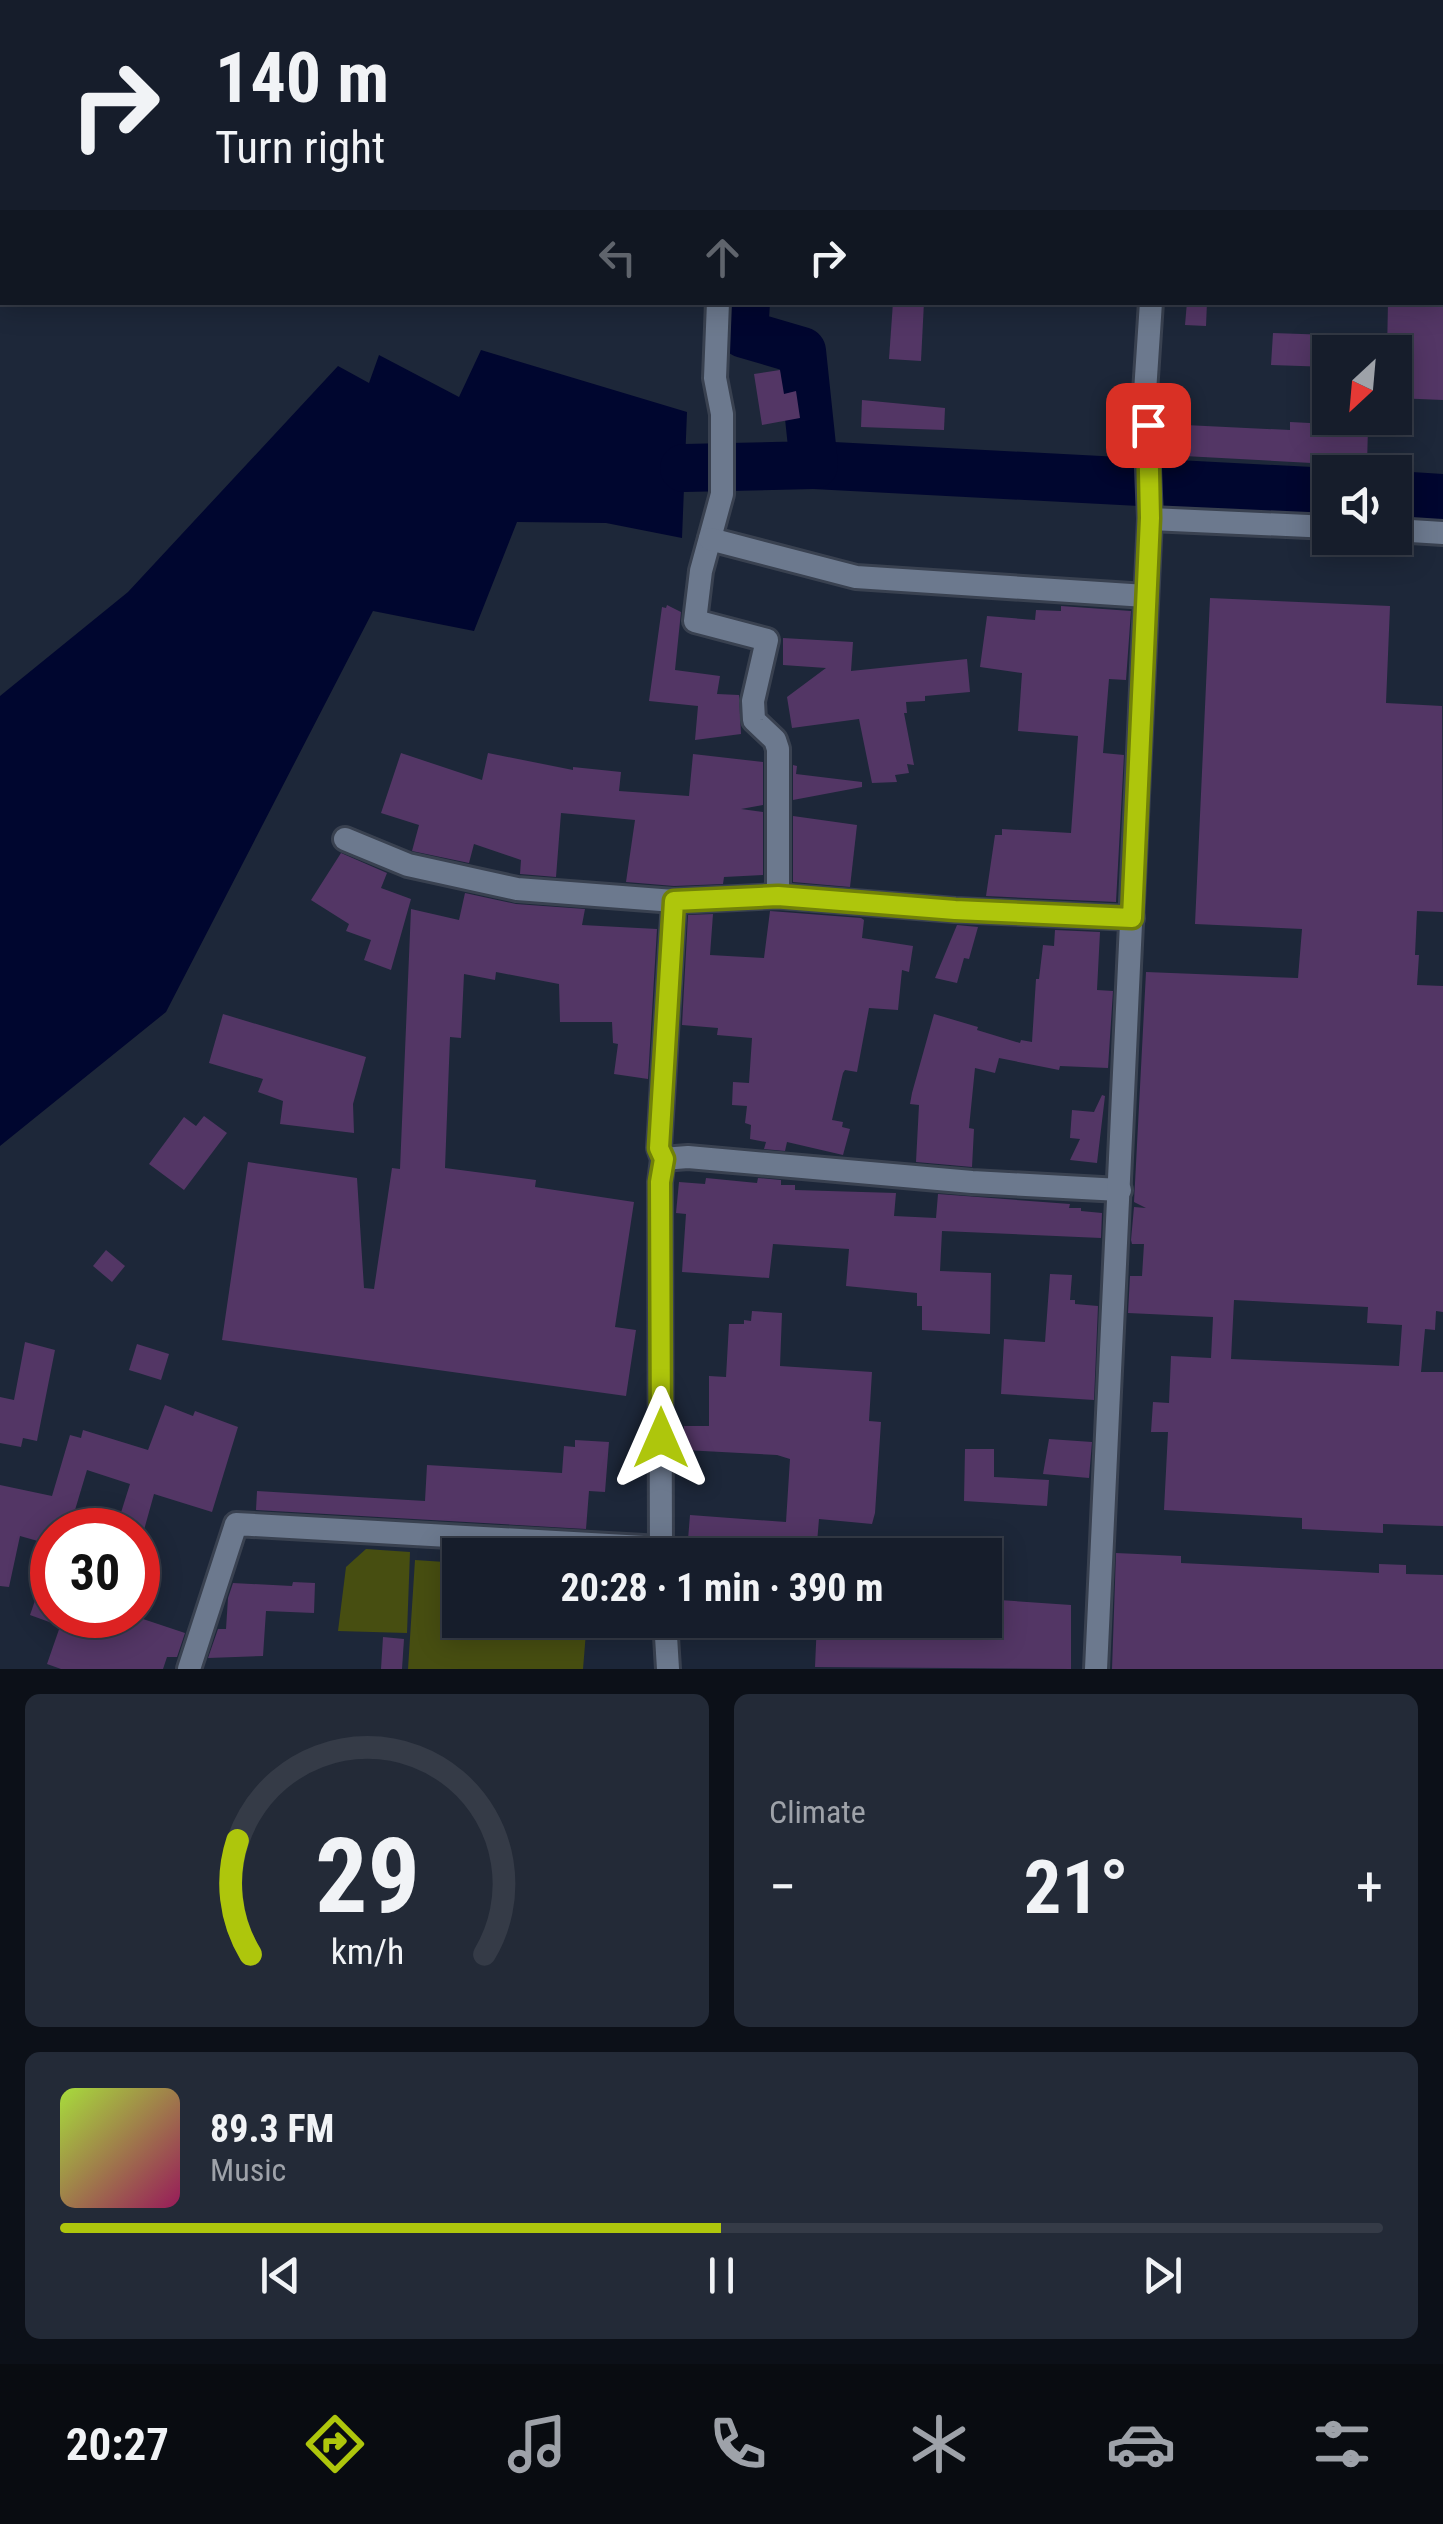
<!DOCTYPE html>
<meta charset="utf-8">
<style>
:root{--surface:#161d2b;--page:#232a37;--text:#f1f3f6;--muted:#9ea2a9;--line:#353b47;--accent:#aec60c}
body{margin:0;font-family:"Roboto Condensed",sans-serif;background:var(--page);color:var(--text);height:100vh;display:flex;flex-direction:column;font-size:38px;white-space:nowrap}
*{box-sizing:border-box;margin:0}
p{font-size:32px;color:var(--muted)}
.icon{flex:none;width:55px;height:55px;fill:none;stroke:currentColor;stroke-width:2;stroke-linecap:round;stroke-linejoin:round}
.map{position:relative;height:1669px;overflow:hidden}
.panel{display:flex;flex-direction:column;gap:25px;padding:25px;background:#0c1018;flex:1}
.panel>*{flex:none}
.hud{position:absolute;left:0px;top:0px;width:1445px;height:305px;box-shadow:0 5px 25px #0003,0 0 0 2px var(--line);background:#161d2b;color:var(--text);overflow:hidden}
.needle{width:65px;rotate:206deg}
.buttons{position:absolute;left:1312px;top:335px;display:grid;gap:20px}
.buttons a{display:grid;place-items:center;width:100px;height:100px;border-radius:0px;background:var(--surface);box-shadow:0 5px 25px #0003,0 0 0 2px var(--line);font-size:50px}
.speed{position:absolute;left:30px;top:1508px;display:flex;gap:20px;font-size:50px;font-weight:700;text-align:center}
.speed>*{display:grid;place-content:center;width:130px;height:130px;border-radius:50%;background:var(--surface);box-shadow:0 5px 25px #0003,0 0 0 2px var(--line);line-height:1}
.speed .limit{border:15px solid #d22;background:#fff;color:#111}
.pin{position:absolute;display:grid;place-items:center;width:85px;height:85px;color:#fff;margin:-42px;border-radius:20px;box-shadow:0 5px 15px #0006}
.me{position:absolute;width:110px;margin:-55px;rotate:0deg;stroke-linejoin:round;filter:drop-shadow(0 0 8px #0008)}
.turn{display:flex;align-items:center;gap:35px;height:210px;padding:0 50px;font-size:45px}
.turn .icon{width:130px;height:130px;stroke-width:2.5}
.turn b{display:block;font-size:70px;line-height:85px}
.lanes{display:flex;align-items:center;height:95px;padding:0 50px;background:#0003;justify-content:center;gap:50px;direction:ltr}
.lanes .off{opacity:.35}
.big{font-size:75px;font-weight:700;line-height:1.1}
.panel .widget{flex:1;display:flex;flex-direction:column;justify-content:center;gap:15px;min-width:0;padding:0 35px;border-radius:15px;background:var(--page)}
.panel .dial{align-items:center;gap:0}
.dial svg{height:260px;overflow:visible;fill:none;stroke:var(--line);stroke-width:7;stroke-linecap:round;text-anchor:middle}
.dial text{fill:var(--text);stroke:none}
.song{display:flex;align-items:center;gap:30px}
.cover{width:120px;height:120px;border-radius:15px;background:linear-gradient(135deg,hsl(80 70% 55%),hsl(330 70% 35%))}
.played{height:10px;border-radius:5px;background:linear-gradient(90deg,var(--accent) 50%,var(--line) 50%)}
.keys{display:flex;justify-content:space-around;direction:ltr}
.heat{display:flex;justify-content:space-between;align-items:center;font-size:55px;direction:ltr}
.panel .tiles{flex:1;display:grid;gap:25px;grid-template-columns:1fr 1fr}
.widget:last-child{grid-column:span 2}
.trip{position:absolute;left:442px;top:1538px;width:560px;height:100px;border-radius:0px;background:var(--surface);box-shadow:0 5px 25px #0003,0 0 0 2px var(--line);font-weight:700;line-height:100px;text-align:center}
.dock{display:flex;height:160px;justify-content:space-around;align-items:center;background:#090c11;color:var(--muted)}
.dock .icon{width:70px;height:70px}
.dock .active{color:var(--accent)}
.dock b{font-size:45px;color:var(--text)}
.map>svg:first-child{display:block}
.green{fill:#474e11}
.water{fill:#00062f}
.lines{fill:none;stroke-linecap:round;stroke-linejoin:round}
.river{stroke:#00062f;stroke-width:48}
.building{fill:#533665;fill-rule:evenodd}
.minor-casing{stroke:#394150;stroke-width:28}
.trunk-casing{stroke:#394150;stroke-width:32}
.minor{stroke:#6c798e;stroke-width:22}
.trunk{stroke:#d08a8c;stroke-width:28}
.route-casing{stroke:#718108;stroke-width:25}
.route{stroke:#aec60c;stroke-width:18}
</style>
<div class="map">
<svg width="1443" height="1669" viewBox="0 0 1443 1669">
<rect width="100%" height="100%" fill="#1d2739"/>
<g class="green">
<polygon points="366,1549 410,1552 407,1633 338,1631 346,1567"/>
<polygon points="415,1560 460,1563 460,1620 587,1620 583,1669 408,1669"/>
</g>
<polygon class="water" points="481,350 687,412 682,538 606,523 517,522 474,631 373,611 166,1012 0,1146 0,696 128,592 338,366 369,383 379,355 459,397"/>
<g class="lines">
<g class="river">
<polyline points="760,2 760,0"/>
<polyline points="814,465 1330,492"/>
<polyline points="684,468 814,465 802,351 744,334 746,302"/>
<polyline points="1395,495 1443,498"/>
</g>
</g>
<g class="building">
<polygon points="893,302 924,302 921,361 889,359"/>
<polygon points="1187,302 1207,302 1206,326 1185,325"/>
<polygon points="1388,302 1443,302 1443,400 1395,398 1395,352 1387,352"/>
<polygon points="1273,333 1330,335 1330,367 1271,365"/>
<polygon points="780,370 784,394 796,391 800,418 762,425 754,374"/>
<polygon points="862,400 945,408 944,430 861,427"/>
<polygon points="1290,422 1368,426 1367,466 1184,456 1184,450 1169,449 1170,429 1185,429 1185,425 1290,430"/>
<path d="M1210,598L1390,606L1386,703L1442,706L1443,912L1417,911L1415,955H1419L1417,985L1443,986V1312L1436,1311L1435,1330L1425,1329L1421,1372H1443V1526L1383,1524V1533L1302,1529V1518L1164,1510L1168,1432H1151L1153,1402L1169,1403L1171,1356L1211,1358L1213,1317L1128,1313L1130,1276H1142L1144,1244H1132L1131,1240L1134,1207L1146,1208L1134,1202L1146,972L1298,978L1302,929L1195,924ZM1234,1300L1368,1307L1367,1323L1402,1325L1399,1366L1231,1359Z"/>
<polygon points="667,605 681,612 675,670 720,676 717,694 739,695 741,734 695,740 698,706 649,701 662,607 666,608"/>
<polygon points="1061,606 1131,611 1126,680 1109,679 1103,753 1124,755 1116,902 986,896 995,835 1002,835 1002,829 1071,833 1078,736 1018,731 1022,673 980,667 987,616 1035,620 1036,610 1061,611"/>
<polygon points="783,638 853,642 851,671 967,659 970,692 925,696 925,701 906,702 907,713 904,713 914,765 907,764 909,773 895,775 897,782 872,783 859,719 792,728 787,697 826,668 783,665"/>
<polygon points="401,753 482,780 488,753 573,770 573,767 621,772 619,791 689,796 693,754 763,762 763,805 741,809 763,812 763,875 724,877 723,884 674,886 626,882 635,820 561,813 556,877 520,874 521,860 474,844 469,863 412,851 419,825 381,813"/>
<polygon points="793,765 797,766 796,774 862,782 862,787 793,800"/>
<polygon points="793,816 857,825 850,887 793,882"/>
<polygon points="341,853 387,873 381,888 411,899 391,970 364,960 371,940 346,931 349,924 311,900"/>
<polygon points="465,893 516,904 585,909 582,925 657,929 648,1079 614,1074 618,1044 613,1043 612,1022 560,1022 559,984 496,972 495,980 464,974 461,1038 450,1037 445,1168 536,1180 535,1187 634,1202 615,1327 636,1330 626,1396 222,1340 248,1162 357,1178 364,1288 374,1289 392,1168 400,1169 411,909 459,920"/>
<polygon points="770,911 861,918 864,920 862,938 913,946 909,972 902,970 898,1010 869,1008 857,1072 845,1070 843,1073 832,1120 843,1122 842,1127 850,1129 843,1155 787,1142 785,1151 764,1149 766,1142 750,1139 751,1125 745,1123 747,1106 732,1105 733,1082 749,1083 752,1038 717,1035 718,1028 682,1025 688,915 713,914 710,955 764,958"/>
<polygon points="957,925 978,927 969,959 964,958 957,983 935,978"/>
<polygon points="1055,930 1100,932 1097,990 1113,991 1108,1068 1060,1066 1059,1070 999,1058 995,1073 975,1068 969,1128 974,1129 972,1167 916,1162 919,1105 910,1104 912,1093 934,1014 978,1027 977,1030 1020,1043 1021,1040 1032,1042 1036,979 1039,979 1043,945 1054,946"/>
<polygon points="223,1014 366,1057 353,1104 354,1133 280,1124 283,1101 258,1092 263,1079 209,1063"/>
<polygon points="1102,1095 1105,1096 1097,1163 1070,1160 1080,1139 1070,1138 1072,1110 1094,1112"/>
<polygon points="204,1116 227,1133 184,1190 149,1164 184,1117 196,1126"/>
<polygon points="706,1178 757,1183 758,1178 781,1180 781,1185 795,1185 795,1190 896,1193 894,1216 936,1218 938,1194 1070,1204 1069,1208 1081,1208 1081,1211 1102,1213 1101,1238 942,1231 940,1271 991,1273 990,1334 922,1330 922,1306 917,1306 917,1293 846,1286 849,1249 773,1244 769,1278 682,1272 686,1214 676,1213 679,1182 705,1184"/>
<polygon points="106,1250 125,1266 112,1282 93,1266"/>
<polygon points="1050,1274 1072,1275 1070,1300 1075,1300 1075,1304 1098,1306 1094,1400 1001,1394 1004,1339 1045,1342"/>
<polygon points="752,1311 782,1313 780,1366 872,1372 869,1421 881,1422 875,1513 872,1524 819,1519 816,1555 743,1550 742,1555 687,1552 690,1515 786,1522 790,1459 777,1455 684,1450 684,1426 709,1426 709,1376 726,1377 729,1324 744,1324 744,1320 751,1321"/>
<polygon points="25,1342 55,1350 37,1441 23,1438 21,1447 0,1443 0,1397 14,1400"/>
<polygon points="137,1344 169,1354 161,1380 129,1370"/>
<path d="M165,1405L193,1416L195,1411L238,1427L212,1512L154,1494L144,1530H52V1545L20,1536L9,1587L0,1586V1485L52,1496L70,1435L81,1438L83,1430L148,1450ZM87,1470L130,1484L118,1522L75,1510Z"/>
<polygon points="1049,1439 1092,1442 1089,1478 1043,1474"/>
<polygon points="575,1440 609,1442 605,1492 589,1491 586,1529 256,1510 257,1491 425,1501 427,1465 562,1473 564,1446 575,1447"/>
<polygon points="965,1449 994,1449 994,1477 1049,1480 1047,1506 964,1501"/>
<polygon points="1116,1553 1181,1556 1181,1563 1379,1573 1379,1564 1406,1565 1406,1574 1443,1575 1443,1669 1112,1669"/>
<polygon points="49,1560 52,1561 52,1623 30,1615"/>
<polygon points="293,1582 315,1583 314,1613 266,1611 263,1656 208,1658 218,1629 226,1629 228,1598 233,1583 292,1586"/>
<polygon points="985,1599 1071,1605 1071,1669 815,1667 817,1621 883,1628 884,1622 897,1623 898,1620 985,1620"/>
<polygon points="64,1615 144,1615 143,1619 185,1633 177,1657 167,1657 163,1669 61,1669 47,1664"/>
<polygon points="383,1637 404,1639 402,1669 381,1669"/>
</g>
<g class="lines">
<g class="minor-casing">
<g id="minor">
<polyline points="732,2 732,0"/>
<polyline points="718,302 715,378 722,414 722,494 701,571 695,621 767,640 753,701 754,720 775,740 778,749 778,896"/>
<polyline points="1150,519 1330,527"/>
<polyline points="1395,530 1443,533"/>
<polyline points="710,539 856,577 1146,596"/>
<polyline points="345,839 408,865 517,889 674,901 778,896 955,910 1132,918"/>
<polyline points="663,1159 688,1157 972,1182 1120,1190"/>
<polyline points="661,1555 660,1182 663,1159 659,1148 674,901"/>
<polyline points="665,1620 668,1669"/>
<polyline points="189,1669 236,1524 661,1548"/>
<polyline points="1096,1669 1150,519 1145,392 1151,302"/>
</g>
</g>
<g class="trunk-casing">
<g id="trunk">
<polyline points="1057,0 1061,2"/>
<polyline points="1150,0 1154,2"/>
<polyline points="1442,157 1443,157"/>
<polyline points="1442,215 1443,216"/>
</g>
</g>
<use href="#minor" class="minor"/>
<use href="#trunk" class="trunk"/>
</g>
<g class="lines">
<g class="route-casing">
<polyline id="route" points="661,1438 660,1182 664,1159 659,1148 674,901 778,896 955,910 1132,918 1150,518 1148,425"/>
</g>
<use href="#route" class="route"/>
</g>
</svg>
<div class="buttons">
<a><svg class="needle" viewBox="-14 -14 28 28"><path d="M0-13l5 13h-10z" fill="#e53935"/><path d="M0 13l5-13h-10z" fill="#9ea2a9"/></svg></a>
<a><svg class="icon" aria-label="sound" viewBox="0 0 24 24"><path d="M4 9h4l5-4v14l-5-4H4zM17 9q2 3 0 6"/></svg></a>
</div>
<div class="speed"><div class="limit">30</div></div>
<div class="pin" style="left:1148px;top:425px;background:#d93025"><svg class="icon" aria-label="arrive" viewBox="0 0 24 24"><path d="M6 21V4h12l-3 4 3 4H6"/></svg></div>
<svg class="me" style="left:661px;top:1438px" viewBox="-20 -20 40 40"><path d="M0-17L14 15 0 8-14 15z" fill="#aec60c" stroke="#fff" stroke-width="4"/></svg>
<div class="trip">20:28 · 1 min · 390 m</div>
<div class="hud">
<div class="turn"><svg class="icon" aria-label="right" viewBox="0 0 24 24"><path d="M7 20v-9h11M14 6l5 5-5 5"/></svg><div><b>140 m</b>Turn right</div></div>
<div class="lanes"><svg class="icon off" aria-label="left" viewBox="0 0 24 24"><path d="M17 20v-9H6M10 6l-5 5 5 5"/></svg><svg class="icon off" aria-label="ahead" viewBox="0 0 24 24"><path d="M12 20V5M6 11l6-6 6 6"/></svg><svg class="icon" aria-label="right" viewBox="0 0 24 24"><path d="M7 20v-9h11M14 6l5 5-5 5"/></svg></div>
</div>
</div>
<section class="panel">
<div class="tiles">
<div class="widget dial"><svg viewBox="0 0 100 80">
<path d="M14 69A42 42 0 1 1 86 69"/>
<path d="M14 69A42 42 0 0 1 10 34" stroke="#aec60c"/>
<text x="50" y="56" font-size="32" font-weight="700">29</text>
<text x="50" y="72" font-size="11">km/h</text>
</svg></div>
<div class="widget"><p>Climate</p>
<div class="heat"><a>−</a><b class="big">21°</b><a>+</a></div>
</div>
<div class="widget">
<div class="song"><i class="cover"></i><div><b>89.3 FM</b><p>Music</p></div></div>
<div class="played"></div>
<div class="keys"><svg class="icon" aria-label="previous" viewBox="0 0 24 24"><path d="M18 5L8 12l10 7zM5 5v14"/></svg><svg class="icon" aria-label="pause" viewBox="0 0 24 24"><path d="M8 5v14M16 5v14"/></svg><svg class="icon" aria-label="next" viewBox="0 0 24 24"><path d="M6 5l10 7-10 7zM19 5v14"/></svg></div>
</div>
</div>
</section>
<nav class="dock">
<b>20:27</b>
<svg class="icon active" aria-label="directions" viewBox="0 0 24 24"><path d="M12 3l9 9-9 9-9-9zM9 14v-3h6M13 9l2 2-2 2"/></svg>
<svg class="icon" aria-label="music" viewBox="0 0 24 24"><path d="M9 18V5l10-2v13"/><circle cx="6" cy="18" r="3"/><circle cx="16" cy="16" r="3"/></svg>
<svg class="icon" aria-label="phone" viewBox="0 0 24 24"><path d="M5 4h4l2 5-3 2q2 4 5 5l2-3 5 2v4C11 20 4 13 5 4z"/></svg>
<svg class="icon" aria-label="climate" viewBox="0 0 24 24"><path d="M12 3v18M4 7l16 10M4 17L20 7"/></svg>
<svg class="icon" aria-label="car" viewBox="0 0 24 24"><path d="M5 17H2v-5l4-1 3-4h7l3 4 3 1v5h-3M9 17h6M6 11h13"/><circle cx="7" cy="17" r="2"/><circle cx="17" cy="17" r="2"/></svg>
<svg class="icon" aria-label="filters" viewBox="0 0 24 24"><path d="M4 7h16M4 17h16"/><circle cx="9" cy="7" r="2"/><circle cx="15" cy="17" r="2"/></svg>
</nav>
